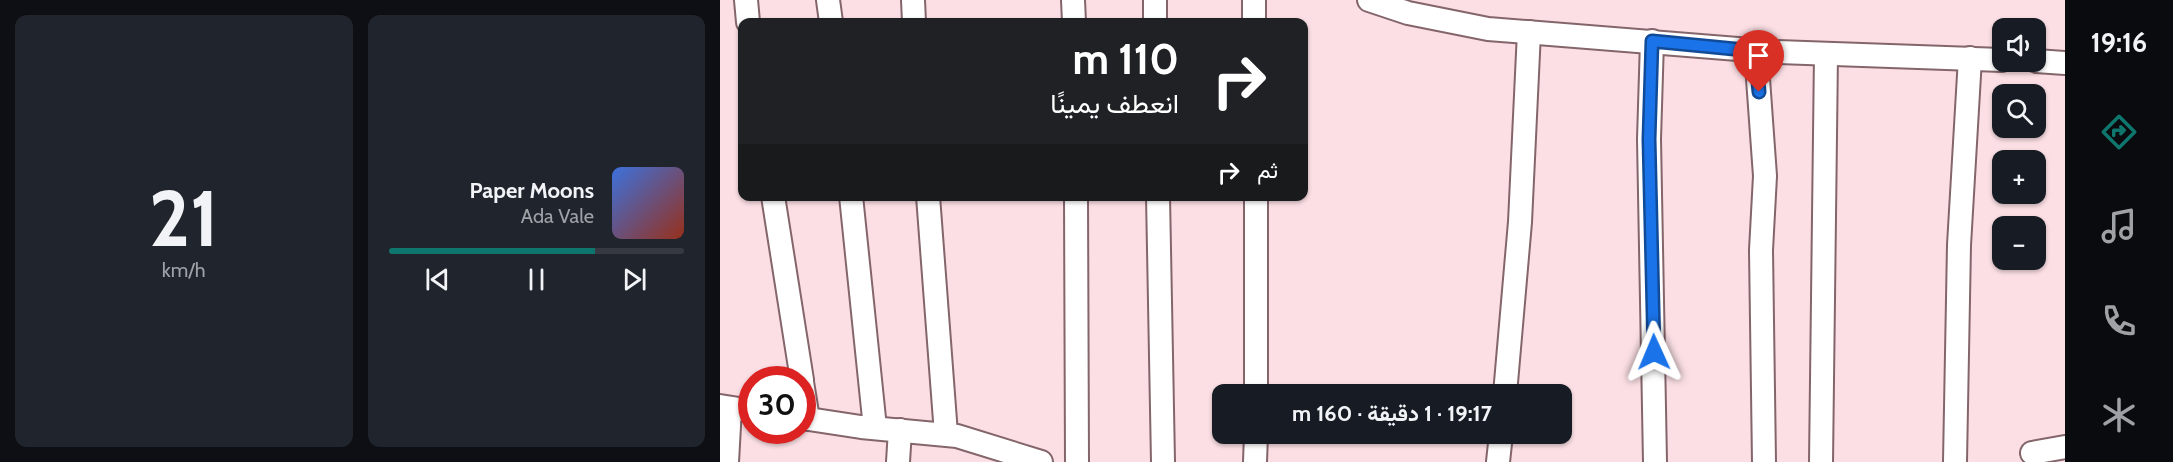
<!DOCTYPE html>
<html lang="ar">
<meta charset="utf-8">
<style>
:root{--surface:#171b24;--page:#20242c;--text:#f1f3f6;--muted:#9ea1a6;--line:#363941;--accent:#0f766e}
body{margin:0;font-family:Cabin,Vazirmatn,sans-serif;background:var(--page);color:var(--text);direction:rtl;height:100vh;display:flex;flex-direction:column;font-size:22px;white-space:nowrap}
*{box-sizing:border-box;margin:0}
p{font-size:20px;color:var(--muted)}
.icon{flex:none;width:33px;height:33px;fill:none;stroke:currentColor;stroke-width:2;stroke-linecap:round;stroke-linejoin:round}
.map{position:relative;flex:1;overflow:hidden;direction:ltr}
.side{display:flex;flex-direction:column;gap:15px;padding:15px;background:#0d0f14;width:720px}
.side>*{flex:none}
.banner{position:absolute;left:18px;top:18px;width:570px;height:183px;border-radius:12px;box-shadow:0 2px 4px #0004;direction:rtl;background:#202124;color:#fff;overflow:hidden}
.fabs{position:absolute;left:1272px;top:18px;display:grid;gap:12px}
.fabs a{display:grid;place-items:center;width:54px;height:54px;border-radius:12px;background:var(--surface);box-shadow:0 2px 4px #0004;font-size:30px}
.speed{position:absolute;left:18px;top:366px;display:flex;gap:12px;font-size:30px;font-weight:700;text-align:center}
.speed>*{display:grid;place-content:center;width:78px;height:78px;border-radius:50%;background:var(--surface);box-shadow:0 2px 4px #0004;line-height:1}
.speed .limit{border:9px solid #d22;background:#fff;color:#111}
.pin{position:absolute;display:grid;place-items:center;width:51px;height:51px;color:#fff;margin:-62px -26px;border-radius:50% 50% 50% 0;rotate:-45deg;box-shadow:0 0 6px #0007}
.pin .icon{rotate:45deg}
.me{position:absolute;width:66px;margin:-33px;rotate:359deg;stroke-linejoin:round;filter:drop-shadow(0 0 4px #0008)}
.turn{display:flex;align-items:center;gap:21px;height:126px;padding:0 30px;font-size:27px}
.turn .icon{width:78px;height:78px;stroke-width:2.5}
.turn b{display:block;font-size:42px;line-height:51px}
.then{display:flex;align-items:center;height:57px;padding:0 30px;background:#0003;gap:12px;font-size:22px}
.side .card{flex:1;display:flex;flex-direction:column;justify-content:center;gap:9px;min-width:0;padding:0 21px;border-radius:12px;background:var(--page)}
.side .dial{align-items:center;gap:0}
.dial b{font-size:78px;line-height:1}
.song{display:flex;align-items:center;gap:18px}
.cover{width:72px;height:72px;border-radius:9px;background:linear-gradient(135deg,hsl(220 70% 55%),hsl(10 70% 35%))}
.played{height:6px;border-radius:3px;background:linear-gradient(90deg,var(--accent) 70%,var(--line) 70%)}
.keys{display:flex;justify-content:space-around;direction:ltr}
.side .tiles{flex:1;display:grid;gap:15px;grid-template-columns:repeat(2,1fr)}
.trip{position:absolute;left:492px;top:384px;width:360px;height:60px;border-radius:12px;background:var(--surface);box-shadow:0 2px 4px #0004;font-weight:700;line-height:60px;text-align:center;direction:rtl}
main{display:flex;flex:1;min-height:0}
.menu{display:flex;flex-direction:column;width:108px;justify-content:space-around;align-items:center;background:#090b0e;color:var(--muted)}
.menu .icon{width:42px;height:42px}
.menu .selected{color:var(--accent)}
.menu b{font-size:27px;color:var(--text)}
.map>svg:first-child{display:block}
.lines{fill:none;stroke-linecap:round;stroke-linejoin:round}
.street-casing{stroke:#83656a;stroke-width:26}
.street{stroke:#fff;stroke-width:22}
.route-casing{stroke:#114b97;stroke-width:15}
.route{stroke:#1a73e8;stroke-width:10}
</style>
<main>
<nav class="menu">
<b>19:16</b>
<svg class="icon selected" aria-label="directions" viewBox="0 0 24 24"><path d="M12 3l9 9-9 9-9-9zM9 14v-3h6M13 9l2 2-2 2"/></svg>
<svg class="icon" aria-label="music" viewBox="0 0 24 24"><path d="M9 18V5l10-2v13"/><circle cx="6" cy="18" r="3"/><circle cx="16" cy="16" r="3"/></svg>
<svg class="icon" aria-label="phone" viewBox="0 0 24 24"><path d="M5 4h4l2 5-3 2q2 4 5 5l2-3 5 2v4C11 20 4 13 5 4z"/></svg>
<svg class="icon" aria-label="climate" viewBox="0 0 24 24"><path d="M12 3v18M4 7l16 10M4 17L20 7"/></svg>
</nav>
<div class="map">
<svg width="1345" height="462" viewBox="0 0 1345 462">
<rect width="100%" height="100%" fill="#fbdfe4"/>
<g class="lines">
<g class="street-casing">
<g id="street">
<polyline points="26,0 28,22"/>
<polyline points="108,0 111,22"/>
<polyline points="193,0 194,22"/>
<polyline points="353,0 354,22"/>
<polyline points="435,0 435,22"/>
<polyline points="534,0 534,22"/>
<polyline points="649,0 688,13 768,29 1055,52 1282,60"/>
<polyline points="932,41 929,139 935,462"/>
<polyline points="1036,51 1045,176 1041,250 1044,462"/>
<polyline points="1316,61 1345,63"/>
<polyline points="53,196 82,380"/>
<polyline points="131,196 155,428"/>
<polyline points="208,196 226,434"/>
<polyline points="356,196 357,462"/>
<polyline points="438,196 443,462"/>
<polyline points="82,382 88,419"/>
<polyline points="536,394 536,196"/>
<polyline points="785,394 800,222 809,32"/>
<polyline points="0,406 32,411"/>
<polyline points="82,418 141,427 237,436 321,462"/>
<polyline points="1312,453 1345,447"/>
<polyline points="7,462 10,408"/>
<polyline points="178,462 180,430"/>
<polyline points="535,462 536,434"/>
<polyline points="778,462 781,434"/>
<polyline points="1101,462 1106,54"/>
<polyline points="1235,462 1239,245 1250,58"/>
</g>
</g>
<use href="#street" class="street"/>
</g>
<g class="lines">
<g class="route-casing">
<polyline id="route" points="934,352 929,139 932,41 1035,51 1039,92"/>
</g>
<use href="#route" class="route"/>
</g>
</svg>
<div class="fabs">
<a><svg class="icon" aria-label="sound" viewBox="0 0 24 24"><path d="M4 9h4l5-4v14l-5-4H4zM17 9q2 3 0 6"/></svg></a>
<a><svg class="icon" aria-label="search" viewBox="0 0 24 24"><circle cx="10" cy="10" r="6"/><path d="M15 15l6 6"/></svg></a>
<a>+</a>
<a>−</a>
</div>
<div class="speed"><div class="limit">30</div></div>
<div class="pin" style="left:1039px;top:92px;background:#d93025"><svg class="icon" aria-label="arrive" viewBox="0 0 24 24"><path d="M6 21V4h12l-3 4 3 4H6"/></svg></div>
<svg class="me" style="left:934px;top:352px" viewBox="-20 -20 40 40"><path d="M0-17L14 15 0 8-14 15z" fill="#1a73e8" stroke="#fff" stroke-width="4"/></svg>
<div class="trip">19:17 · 1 دقيقة · 160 m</div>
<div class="banner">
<div class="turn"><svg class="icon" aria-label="right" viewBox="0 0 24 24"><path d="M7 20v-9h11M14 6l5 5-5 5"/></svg><div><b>110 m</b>انعطف يمينًا</div></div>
<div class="then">ثم<svg class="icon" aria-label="right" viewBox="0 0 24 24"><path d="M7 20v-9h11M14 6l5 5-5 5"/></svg></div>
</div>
</div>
<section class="side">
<div class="tiles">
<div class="card">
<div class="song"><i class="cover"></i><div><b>Paper Moons</b><p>Ada Vale</p></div></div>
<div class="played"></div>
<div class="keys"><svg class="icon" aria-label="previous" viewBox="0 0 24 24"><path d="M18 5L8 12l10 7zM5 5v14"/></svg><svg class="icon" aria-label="pause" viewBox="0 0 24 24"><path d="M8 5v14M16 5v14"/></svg><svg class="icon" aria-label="next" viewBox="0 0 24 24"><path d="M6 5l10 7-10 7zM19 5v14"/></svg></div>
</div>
<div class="card dial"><b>21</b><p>km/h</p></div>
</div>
</section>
</main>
